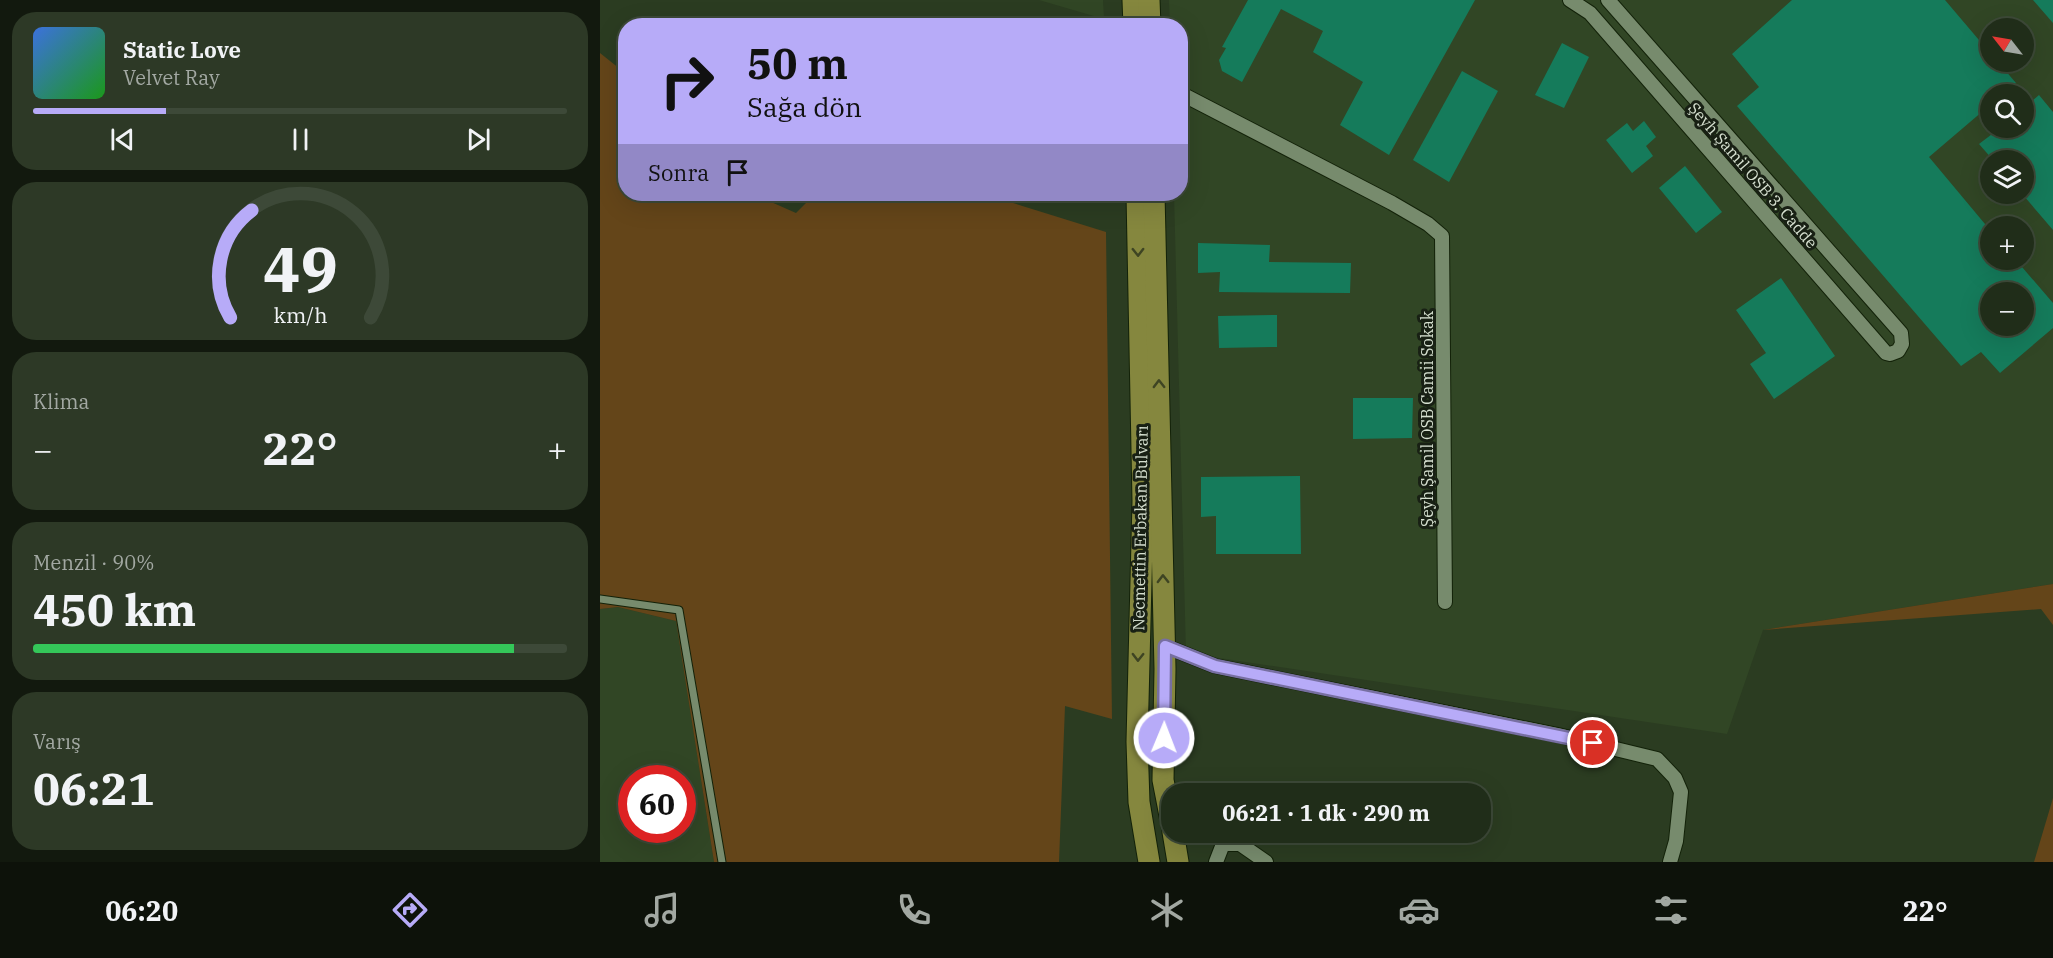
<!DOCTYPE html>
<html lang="tr">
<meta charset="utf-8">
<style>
:root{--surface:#202d19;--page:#2d3926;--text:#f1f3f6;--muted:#a2a8a2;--line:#3d4938;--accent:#b7abf8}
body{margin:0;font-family:"IBM Plex Serif",serif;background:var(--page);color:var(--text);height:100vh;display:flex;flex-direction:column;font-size:22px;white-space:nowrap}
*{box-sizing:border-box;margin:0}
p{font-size:20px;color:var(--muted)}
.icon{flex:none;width:33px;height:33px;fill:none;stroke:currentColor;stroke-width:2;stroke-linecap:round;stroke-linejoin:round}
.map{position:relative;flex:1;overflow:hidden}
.panel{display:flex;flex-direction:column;gap:12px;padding:12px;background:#12190e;width:600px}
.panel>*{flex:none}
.top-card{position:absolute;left:18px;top:18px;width:570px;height:183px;border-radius:24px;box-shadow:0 6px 24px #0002,0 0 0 2px var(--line);background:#b7abf8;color:#111;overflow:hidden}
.needle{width:39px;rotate:301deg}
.buttons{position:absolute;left:1380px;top:18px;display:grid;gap:12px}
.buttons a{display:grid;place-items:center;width:54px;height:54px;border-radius:50%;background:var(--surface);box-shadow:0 6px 24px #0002,0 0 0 2px var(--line);font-size:30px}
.speed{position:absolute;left:18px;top:765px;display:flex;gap:12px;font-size:30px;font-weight:700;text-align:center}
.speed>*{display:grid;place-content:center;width:78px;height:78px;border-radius:50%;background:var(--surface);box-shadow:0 6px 24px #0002,0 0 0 2px var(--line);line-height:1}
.speed .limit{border:9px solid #d22;background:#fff;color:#111}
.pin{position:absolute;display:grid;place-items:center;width:51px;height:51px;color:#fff;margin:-26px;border:3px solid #fff;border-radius:50%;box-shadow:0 2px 6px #0007}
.me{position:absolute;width:66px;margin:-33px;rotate:1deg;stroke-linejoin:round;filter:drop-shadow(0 0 4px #0008)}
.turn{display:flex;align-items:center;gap:21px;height:126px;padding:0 30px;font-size:27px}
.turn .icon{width:78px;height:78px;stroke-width:2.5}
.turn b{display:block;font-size:42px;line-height:51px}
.then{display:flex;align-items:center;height:57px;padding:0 30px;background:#0003;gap:12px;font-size:22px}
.big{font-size:45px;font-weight:700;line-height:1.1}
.panel .widget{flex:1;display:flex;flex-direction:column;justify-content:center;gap:9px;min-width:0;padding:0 21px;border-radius:24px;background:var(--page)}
.panel .dial{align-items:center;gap:0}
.dial svg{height:156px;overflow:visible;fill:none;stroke:var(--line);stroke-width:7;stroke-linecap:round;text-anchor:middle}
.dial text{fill:var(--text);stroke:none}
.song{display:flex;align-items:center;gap:18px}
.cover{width:72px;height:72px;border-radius:9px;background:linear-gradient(135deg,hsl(220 70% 55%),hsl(120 70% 35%))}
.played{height:6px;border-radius:3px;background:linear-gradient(90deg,var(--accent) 25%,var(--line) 25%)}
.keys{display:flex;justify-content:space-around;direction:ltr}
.heat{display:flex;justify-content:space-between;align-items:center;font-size:33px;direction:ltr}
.charge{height:9px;border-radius:4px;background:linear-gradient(90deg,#34c759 90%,var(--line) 0)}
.trip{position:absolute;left:561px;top:783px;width:330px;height:60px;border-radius:24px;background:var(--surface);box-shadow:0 6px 24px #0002,0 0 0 2px var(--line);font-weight:700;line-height:60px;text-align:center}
.dock{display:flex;height:96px;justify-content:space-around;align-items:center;background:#0d120a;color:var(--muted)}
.dock .icon{width:42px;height:42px}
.dock .on{color:var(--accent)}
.dock b{font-size:27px;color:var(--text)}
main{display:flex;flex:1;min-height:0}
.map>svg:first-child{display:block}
.built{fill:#314625;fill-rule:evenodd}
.green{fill:#644519}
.building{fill:#157b5b;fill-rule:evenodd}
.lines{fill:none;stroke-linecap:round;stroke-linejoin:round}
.lane-casing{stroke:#132209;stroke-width:9}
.street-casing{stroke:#132209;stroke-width:16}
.primary-casing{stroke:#132209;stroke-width:23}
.lane{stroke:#778b6d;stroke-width:7}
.street{stroke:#778b6d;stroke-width:14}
.primary{stroke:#85873e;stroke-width:21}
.oneway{stroke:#3e4423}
.route-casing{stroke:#776fa1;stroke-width:15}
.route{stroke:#b7abf8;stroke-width:10}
.labels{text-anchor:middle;stroke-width:6;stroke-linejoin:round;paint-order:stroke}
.street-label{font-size:16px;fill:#d6e0d0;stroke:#182014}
</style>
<main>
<section class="panel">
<div class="widget">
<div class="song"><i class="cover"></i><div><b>Static Love</b><p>Velvet Ray</p></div></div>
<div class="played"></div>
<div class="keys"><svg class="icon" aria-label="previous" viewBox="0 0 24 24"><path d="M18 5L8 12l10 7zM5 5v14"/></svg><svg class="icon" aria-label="pause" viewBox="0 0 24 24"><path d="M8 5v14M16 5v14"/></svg><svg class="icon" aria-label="next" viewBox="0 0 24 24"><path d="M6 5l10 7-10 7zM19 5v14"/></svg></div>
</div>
<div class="widget dial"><svg viewBox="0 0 100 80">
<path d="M14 69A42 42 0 1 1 86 69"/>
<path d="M14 69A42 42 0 0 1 25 14" stroke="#b7abf8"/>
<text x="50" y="56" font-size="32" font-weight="700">49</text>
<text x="50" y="72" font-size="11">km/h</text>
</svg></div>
<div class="widget"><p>Klima</p>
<div class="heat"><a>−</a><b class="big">22°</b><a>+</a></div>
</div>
<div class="widget"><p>Menzil · 90%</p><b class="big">450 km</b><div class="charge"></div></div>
<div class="widget"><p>Varış</p><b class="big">06:21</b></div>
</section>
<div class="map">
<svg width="1453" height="862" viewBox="0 0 1453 862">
<rect width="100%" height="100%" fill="#2b3c21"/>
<g class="built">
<polygon points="439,0 503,0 504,19"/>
<path d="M569,0H1453V584L1163,630L1127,734L586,653L574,194H580V26L570,25ZM1390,28H1424V62H1390ZM1390,94H1424V128H1390ZM1390,160H1424V194H1390ZM1390,226H1424V260H1390ZM1390,292H1424V326H1390Z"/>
<path d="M18,607L76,621L114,862H0V609ZM32,778H82V830H32Z"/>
</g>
<g class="green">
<polygon points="0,53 25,73 26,194 153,194 196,213 215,194 384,194 506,232 512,719 465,706 459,862 114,862 76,621 18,607 0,609"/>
<polygon points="1453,584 1453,625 1441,609 1163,630"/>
<polygon points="1453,798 1453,862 1434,862"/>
</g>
<g class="building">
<polygon points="648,0 875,0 789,155 740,125 763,82 713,52 723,31 681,9 642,82 622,71 619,60 626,48 622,47"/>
<path d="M1192,0H1345L1390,53V62H1398L1416,83L1402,94H1390V105L1329,157L1390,230V260H1416L1453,303V328L1400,373L1381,352L1361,366L1137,106L1159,87L1132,54ZM1390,292H1424V326H1390Z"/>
<polygon points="1433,0 1453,0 1453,23"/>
<polygon points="962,43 989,57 964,108 935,95"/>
<polygon points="862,71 898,91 849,182 813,160"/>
<polygon points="1439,95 1453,112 1453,230 1424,196 1424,160 1393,160 1379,144 1400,128 1424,128 1424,108"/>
<polygon points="1044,121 1056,137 1046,146 1053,156 1032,173 1006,140 1027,123 1033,131"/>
<polygon points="1085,166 1122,212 1096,233 1059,188"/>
<polygon points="598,243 670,245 669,262 751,263 750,293 619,292 620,272 598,273"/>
<polygon points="1181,278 1235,356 1174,399 1150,364 1166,353 1136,310"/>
<polygon points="677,315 677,347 619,348 618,316"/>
<polygon points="753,398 813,398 812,438 753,439"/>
<polygon points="700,476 701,554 616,554 616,516 601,517 601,477"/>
</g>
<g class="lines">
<g class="lane-casing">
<polyline id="lane" points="0,599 79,610 122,862"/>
</g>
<g class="street-casing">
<g id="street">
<polyline points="970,0 990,13 1286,353 1290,354 1298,351 1302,344 1301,333 1008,0"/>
<polyline points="580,93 792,203 828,224 842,236 845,602"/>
<polyline points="565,646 615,666 958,735 1057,759 1075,778 1081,792 1076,841 1070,862"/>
<polyline points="616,862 623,844 640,844 666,862"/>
</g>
</g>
<g class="primary-casing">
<g id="primary">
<polyline points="533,0 534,26"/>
<polyline points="549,0 550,26"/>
<polyline points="537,194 543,501 537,742 539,802 549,862"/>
<polyline points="554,194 565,669 563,780 572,826"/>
<polyline points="573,832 578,862"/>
</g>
</g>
<use href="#lane" class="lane"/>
<use href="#street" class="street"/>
<use href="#primary" class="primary"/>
</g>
<defs><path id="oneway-chevron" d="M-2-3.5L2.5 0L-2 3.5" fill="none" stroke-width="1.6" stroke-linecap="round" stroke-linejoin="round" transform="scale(1.5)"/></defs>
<g class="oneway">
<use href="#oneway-chevron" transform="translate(538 252) rotate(89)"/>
<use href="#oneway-chevron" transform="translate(559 384) rotate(-91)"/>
<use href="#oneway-chevron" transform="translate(563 579) rotate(-91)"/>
<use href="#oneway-chevron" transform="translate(538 657) rotate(91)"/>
</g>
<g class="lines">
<g class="route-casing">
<polyline id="route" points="564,738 565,646 615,666 993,743"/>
</g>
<use href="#route" class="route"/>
</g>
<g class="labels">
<g class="street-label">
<text transform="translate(1153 175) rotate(49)" y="6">Şeyh Şamil OSB 3. Cadde</text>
<text transform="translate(827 419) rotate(-90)" y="6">Şeyh Şamil OSB Camii Sokak</text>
<text transform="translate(540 528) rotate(-89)" y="6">Necmettin Erbakan Bulvarı</text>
</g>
</g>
</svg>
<div class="buttons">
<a><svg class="needle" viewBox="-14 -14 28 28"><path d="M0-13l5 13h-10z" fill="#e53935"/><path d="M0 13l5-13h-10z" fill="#a2a8a2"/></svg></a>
<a><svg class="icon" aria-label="search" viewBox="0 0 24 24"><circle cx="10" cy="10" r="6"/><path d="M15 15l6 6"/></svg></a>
<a><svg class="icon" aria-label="layers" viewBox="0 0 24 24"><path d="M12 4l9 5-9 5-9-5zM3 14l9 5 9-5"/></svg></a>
<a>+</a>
<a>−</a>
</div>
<div class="speed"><div class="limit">60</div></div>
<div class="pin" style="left:993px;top:743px;background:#d93025"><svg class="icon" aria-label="arrive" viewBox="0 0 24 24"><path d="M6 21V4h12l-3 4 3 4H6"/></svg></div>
<svg class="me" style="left:564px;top:738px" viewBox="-20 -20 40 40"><circle r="17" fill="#b7abf8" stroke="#fff" stroke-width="3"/><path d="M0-11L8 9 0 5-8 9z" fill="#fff"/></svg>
<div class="trip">06:21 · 1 dk · 290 m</div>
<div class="top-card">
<div class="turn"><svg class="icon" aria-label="right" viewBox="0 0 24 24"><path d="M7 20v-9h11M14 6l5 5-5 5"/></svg><div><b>50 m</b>Sağa dön</div></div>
<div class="then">Sonra<svg class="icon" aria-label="arrive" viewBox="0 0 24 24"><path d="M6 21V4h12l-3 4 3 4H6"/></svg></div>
</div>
</div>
</main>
<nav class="dock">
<b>06:20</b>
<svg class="icon on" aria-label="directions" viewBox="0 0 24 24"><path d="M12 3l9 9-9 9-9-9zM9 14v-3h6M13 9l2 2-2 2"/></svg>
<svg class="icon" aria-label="music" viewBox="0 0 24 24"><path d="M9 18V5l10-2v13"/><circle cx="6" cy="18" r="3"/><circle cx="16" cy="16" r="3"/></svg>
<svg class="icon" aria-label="phone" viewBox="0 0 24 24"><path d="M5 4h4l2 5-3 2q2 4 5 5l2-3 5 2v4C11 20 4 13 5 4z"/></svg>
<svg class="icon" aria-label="climate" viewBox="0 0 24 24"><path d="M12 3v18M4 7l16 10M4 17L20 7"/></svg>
<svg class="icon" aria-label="car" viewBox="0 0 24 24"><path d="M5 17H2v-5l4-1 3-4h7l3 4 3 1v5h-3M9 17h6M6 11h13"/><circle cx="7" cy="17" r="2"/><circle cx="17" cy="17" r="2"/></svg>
<svg class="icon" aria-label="filters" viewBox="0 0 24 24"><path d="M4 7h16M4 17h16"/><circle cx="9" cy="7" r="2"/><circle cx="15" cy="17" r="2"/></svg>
<b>22°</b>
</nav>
